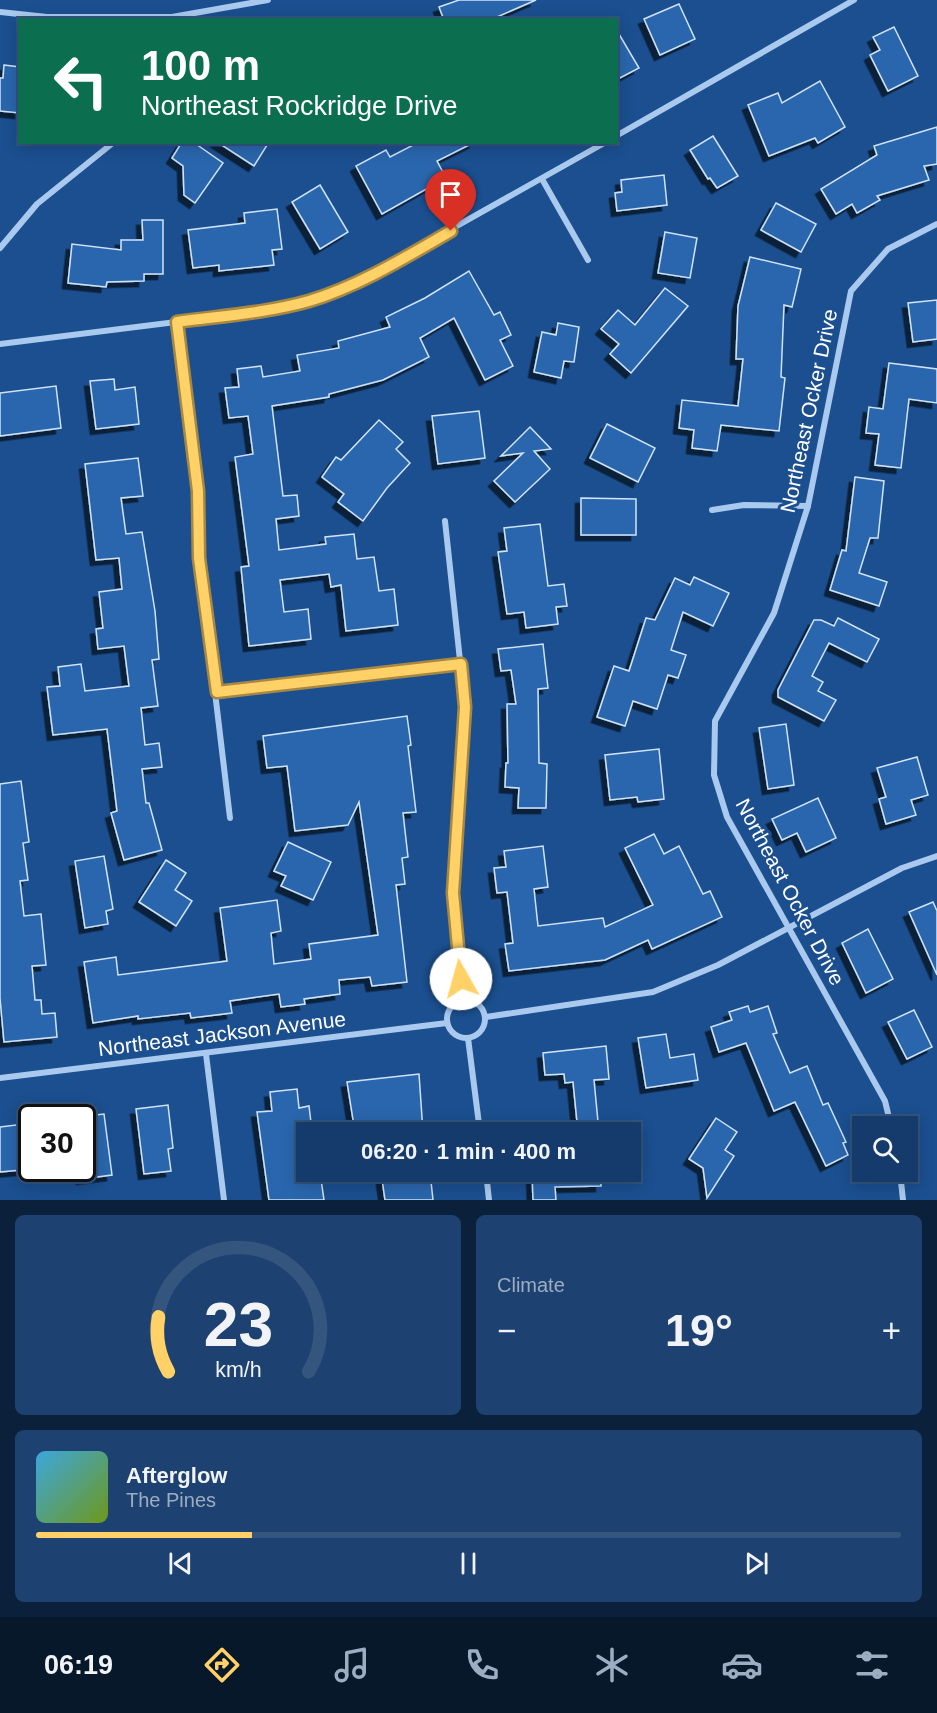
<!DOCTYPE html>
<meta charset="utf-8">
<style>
:root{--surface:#143b6b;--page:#1d4271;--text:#f1f3f6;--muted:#9dadc1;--line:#33557e;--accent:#ffd166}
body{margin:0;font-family:Arial,sans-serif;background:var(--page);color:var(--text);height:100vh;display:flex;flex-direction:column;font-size:22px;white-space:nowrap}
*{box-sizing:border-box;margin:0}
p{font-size:20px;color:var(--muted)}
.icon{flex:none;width:33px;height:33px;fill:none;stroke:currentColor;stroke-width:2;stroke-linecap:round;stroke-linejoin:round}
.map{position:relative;height:1200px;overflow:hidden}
.drawer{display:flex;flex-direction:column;gap:15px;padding:15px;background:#0b203b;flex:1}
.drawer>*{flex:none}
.guide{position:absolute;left:18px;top:18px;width:600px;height:126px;border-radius:0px;box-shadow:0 3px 15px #0003,0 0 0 2px var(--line);background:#0b6e4f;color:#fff;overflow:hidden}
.tools{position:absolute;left:852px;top:1116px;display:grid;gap:12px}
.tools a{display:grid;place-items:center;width:66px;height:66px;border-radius:0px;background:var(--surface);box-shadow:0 3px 15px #0003,0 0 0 2px var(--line);font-size:30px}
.speed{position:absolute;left:18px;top:1104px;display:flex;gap:12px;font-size:30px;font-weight:700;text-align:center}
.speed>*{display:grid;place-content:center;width:78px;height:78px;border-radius:50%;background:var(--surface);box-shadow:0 3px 15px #0003,0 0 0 2px var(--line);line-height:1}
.speed .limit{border:3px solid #111;border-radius:9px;background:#fff;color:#111}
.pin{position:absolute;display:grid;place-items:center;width:51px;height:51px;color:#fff;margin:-62px -26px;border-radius:50% 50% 50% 0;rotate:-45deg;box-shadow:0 0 6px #0007}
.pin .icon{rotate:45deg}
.me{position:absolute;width:66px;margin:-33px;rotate:353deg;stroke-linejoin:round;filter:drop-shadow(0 0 4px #0008)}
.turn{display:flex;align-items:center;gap:21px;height:126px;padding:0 24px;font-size:27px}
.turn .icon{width:78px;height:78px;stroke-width:2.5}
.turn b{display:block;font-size:42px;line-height:51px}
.big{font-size:45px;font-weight:700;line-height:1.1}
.drawer .card{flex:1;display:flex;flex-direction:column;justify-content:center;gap:9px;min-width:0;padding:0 21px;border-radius:9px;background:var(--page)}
.drawer .dial{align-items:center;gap:0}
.dial svg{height:156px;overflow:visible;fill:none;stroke:var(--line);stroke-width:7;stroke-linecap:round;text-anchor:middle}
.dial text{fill:var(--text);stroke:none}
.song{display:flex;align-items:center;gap:18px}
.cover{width:72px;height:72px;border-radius:9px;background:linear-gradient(135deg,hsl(200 70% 55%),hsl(80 70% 35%))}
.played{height:6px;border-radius:3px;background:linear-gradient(90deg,var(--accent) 25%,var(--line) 25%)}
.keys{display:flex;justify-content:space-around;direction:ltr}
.heat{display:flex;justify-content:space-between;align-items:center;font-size:33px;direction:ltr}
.drawer .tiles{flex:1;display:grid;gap:15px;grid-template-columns:1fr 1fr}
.card:last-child{grid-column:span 2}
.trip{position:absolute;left:296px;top:1122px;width:345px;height:60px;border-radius:0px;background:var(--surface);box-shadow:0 3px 15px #0003,0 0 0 2px var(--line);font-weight:700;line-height:60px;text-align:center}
.tab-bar{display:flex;height:96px;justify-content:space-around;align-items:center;background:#08182b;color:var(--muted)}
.tab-bar .icon{width:42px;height:42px}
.tab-bar .selected{color:var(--accent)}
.tab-bar b{font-size:27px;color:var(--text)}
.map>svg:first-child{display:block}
.building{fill:#2a66ad;stroke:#cfe3fa;stroke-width:1.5;filter:url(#shadow)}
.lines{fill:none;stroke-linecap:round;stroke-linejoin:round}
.minor{stroke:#a9c9ee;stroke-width:6}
.route-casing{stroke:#a68842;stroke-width:15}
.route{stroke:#ffd166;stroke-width:10}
.labels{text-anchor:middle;stroke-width:6;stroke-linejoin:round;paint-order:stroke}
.street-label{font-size:21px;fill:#fff;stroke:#1b4f8f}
</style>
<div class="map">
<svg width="937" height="1200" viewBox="0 0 937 1200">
<defs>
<filter id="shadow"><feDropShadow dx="-5.5" dy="5.5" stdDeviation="0" flood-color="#0009"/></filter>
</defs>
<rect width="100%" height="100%" fill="#1b4f8f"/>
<g class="building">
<polygon points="459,0 536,0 490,20 444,20 439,7"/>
<polygon points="679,4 695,39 660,55 644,19"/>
<polygon points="894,27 918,76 888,91 870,55 880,50 873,37"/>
<polygon points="616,29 639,68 616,80"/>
<polygon points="4,65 20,67 20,113 0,111 0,78 3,78"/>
<polygon points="820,81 845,127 818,143 815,138 769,156 748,105 778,93 782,103"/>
<polygon points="937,127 937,164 924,166 929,180 877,196 880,200 857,213 852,204 836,214 821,189 877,155 874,146"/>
<polygon points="713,136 738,176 717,188 710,178 708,179 690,150"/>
<polygon points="182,142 193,142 223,163 195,203 184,195 183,166 172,158"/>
<polygon points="217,142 269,142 254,166"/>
<polygon points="419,142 475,142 437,161 446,178 382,214 356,166 386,150 390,157"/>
<polygon points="664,175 667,205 617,211 615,193 622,192 621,180"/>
<polygon points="320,185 348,232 320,249 292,202"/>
<polygon points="776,203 816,224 801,252 761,230"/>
<polygon points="277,209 282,249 272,250 274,265 219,271 219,265 193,268 188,230 245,223 244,213"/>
<polygon points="142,220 163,220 163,274 144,274 144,281 107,282 106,287 68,283 72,244 121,250 121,240 143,240"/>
<polygon points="665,232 697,238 690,278 658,273"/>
<polygon points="750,257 801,269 792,307 784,305 781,377 785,378 779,431 721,425 717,451 692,448 694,430 679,428 682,400 738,406 743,359 736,359 738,306"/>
<polygon points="469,271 494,315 500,312 511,335 500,340 513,366 485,380 454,318 420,338 429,357 383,380 329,394 329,397 272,406 283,496 297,495 299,516 276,519 279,550 326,544 325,537 354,534 357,559 374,557 379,591 394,589 398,625 346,631 341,585 331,587 329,574 280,580 284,612 308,609 311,639 249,646 241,567 249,566 235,457 253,454 248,416 229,418 225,388 239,387 237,369 261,366 263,377 300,371 297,355 339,348 338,341 390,327 386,317 425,298"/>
<polygon points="665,288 688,306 631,373 610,354 619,344 601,329 618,310 635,325"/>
<polygon points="937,300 937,339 913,342 908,303"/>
<polygon points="558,323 579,327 574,362 564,361 561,378 534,372 542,332 556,335"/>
<polygon points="889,363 937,369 937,403 909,399 901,468 875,465 879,434 866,433 869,407 883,409"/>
<polygon points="114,379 115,390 135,387 139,424 96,429 90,381"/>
<polygon points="56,386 61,428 0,436 0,393"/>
<polygon points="479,411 485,458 438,464 432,416"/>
<polygon points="379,420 403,442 396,449 410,463 387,488 363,521 338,502 344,494 322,477 336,457 341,460"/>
<polygon points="607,424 655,448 638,482 590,458"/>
<polygon points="530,427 551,449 534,451 550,469 515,502 494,481 523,453 501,456"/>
<polygon points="138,458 143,496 121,498 126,534 142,532 155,611 159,659 152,660 158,706 141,708 145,745 159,743 162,767 142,769 146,803 149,803 162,850 124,860 111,813 117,811 107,729 53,735 47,687 60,686 58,667 81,664 85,691 129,686 124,646 98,649 96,629 103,628 99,592 122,589 119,558 96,560 85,464"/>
<polygon points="855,477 884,481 878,538 870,538 859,573 887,582 879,606 830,590 842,550 846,551"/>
<polygon points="581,498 636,499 636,535 581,535"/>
<polygon points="540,524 548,586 564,584 567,606 556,607 558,624 526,628 524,612 507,614 498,552 507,551 504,528"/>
<polygon points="694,577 729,593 713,626 683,612 671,650 686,655 678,678 668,675 657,709 633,701 625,726 597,717 614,666 629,671 646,618 655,620 675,578 690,585"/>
<polygon points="838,618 879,639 867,662 829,643 812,676 823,682 818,691 836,700 824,721 778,697 778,690 814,620 821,620 834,626"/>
<polygon points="543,644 548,688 538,689 539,763 547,764 546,808 518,808 519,788 505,787 506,763 508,763 507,704 516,704 511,670 501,671 498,649"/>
<polygon points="407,716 411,745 408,746 416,812 403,813 408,857 402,858 405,884 396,885 407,982 372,986 370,977 339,980 340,994 304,999 305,1004 281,1007 279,994 230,1001 232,1013 191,1018 190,1013 138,1019 138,1016 93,1023 84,962 116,957 118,975 227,961 220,908 277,900 281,931 271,933 274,964 311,959 309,944 378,935 359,802 348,825 295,831 287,766 267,768 263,736"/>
<polygon points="786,724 794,785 768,789 759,728"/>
<polygon points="659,749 664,799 638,802 637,797 610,800 605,755"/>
<polygon points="917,757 928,795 911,800 916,815 886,824 879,799 886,797 877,768"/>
<polygon points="21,781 29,842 23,843 28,880 20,881 24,916 41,914 46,965 32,966 35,1000 41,1000 42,1014 55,1013 57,1037 4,1042 0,998 0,784"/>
<polygon points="818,798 836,838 806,852 797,833 782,840 772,819"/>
<polygon points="654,834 664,854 679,846 703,894 710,891 722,917 652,949 648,940 605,960 509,971 505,944 513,943 507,892 497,893 494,868 506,867 504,851 543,846 548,887 534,889 538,926 603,918 605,927 653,905 625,848"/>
<polygon points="288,842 331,862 313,900 281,886 286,876 274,871"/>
<polygon points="104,856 113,909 106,911 108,924 85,928 75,861"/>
<polygon points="166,860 186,873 175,890 192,901 176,926 139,902"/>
<polygon points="933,902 937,911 937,975 909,912"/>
<polygon points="868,929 893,979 866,993 842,943"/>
<polygon points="748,1006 750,1012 768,1006 777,1033 773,1034 790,1073 807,1066 823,1105 828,1103 846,1142 843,1143 848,1155 826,1166 795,1102 774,1111 746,1043 719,1052 711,1027 732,1020 729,1012"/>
<polygon points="914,1010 932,1047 907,1059 888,1022"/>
<polygon points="666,1034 670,1058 694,1054 698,1080 646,1088 638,1038"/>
<polygon points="606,1046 609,1079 594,1080 599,1132 578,1132 573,1082 565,1083 564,1074 545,1075 543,1053"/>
<polygon points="419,1074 423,1132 355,1132 347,1082"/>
<polygon points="297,1089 299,1108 309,1106 312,1131 306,1131 306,1172 320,1172 324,1200 269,1200 257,1112 272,1111 270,1092"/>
<polygon points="168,1105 173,1148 168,1149 171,1171 144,1174 136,1109"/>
<polygon points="104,1114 112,1175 82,1179 82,1129 89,1129 87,1116"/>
<polygon points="716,1118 737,1132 725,1150 734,1156 707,1198 703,1168 689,1159"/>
<polygon points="32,1123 32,1169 0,1172 0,1127"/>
<polygon points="381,1172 430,1172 433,1200 385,1200"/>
<polygon points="532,1172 600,1172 601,1186 555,1187 556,1200 533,1200"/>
</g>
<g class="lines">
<g class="minor">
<polyline points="0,12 47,17 172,17 268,0"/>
<polyline points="616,136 854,0"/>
<polyline points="542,179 588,260"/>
<polyline points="0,248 37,204 114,142"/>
<polyline points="177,322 198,491 199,558 230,818"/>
<polyline points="0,344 264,311 309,301 350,286 606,142"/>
<polyline points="712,510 744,505 808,506"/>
<polyline points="445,521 465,707 453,893 463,1000"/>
<polyline points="217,692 461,664"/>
<circle cx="466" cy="1019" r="19"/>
<polyline points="486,1017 653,992 718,965 902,868 937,856"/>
<polyline points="468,1038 480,1132"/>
<polyline points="206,1054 224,1200"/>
<polyline points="0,1078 447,1023"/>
<polyline points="891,1126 885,1101 727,817 714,775 715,721 774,613 808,506 851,291 888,249 937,224"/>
<polyline points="486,1172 489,1200"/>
<polyline points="900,1172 903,1200"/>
</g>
</g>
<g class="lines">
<g class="route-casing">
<path id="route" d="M451,231C406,257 359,286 309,301C266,313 221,316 177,322L198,491L199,558L217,692L461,664L465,707L453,893L461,979"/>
</g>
<use href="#route" class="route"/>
</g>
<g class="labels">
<g class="street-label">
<text transform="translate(809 411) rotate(-78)" y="7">Northeast Ocker Drive</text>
<text transform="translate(790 892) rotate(62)" y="7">Northeast Ocker Drive</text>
<text transform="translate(222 1034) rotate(-7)" y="7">Northeast Jackson Avenue</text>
</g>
</g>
</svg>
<div class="tools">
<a><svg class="icon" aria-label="search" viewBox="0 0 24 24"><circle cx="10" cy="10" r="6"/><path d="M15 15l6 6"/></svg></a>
</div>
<div class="speed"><div class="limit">30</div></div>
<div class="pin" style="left:451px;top:231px;background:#d93025"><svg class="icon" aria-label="arrive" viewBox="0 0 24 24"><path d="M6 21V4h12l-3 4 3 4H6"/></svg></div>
<svg class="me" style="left:461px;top:979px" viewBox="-20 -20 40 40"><circle r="19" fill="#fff"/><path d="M0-13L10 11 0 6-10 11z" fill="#ffd166"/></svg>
<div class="trip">06:20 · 1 min · 400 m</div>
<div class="guide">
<div class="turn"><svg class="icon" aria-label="left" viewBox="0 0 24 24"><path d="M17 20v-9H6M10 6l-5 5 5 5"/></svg><div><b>100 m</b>Northeast Rockridge Drive</div></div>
</div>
</div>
<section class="drawer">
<div class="tiles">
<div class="card dial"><svg viewBox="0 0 100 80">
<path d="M14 69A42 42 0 1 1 86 69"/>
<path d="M14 69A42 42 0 0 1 9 41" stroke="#ffd166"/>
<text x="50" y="56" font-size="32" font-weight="700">23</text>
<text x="50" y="72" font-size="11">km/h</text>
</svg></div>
<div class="card"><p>Climate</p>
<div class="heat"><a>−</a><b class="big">19°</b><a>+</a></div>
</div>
<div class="card">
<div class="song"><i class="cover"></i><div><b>Afterglow</b><p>The Pines</p></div></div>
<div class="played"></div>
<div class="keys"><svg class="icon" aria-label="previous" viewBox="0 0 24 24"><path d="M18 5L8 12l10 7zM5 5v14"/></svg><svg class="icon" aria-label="pause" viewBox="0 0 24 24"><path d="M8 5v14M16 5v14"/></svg><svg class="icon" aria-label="next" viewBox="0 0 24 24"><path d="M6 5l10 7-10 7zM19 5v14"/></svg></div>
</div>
</div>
</section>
<nav class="tab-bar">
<b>06:19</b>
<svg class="icon selected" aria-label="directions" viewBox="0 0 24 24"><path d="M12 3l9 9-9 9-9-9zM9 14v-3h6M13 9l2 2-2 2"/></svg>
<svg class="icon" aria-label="music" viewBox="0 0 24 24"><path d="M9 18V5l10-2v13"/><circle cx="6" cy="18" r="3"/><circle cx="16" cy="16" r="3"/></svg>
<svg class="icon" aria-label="phone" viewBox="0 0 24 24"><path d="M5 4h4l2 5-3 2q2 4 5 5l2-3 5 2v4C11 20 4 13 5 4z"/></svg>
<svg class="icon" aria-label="climate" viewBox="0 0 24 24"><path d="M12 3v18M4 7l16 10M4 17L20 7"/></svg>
<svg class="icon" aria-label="car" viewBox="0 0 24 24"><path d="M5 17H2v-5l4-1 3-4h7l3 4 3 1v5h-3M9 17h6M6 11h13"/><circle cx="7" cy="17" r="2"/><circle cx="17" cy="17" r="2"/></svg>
<svg class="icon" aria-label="filters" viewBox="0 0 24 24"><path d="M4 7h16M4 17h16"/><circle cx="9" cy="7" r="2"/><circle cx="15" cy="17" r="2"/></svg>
</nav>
